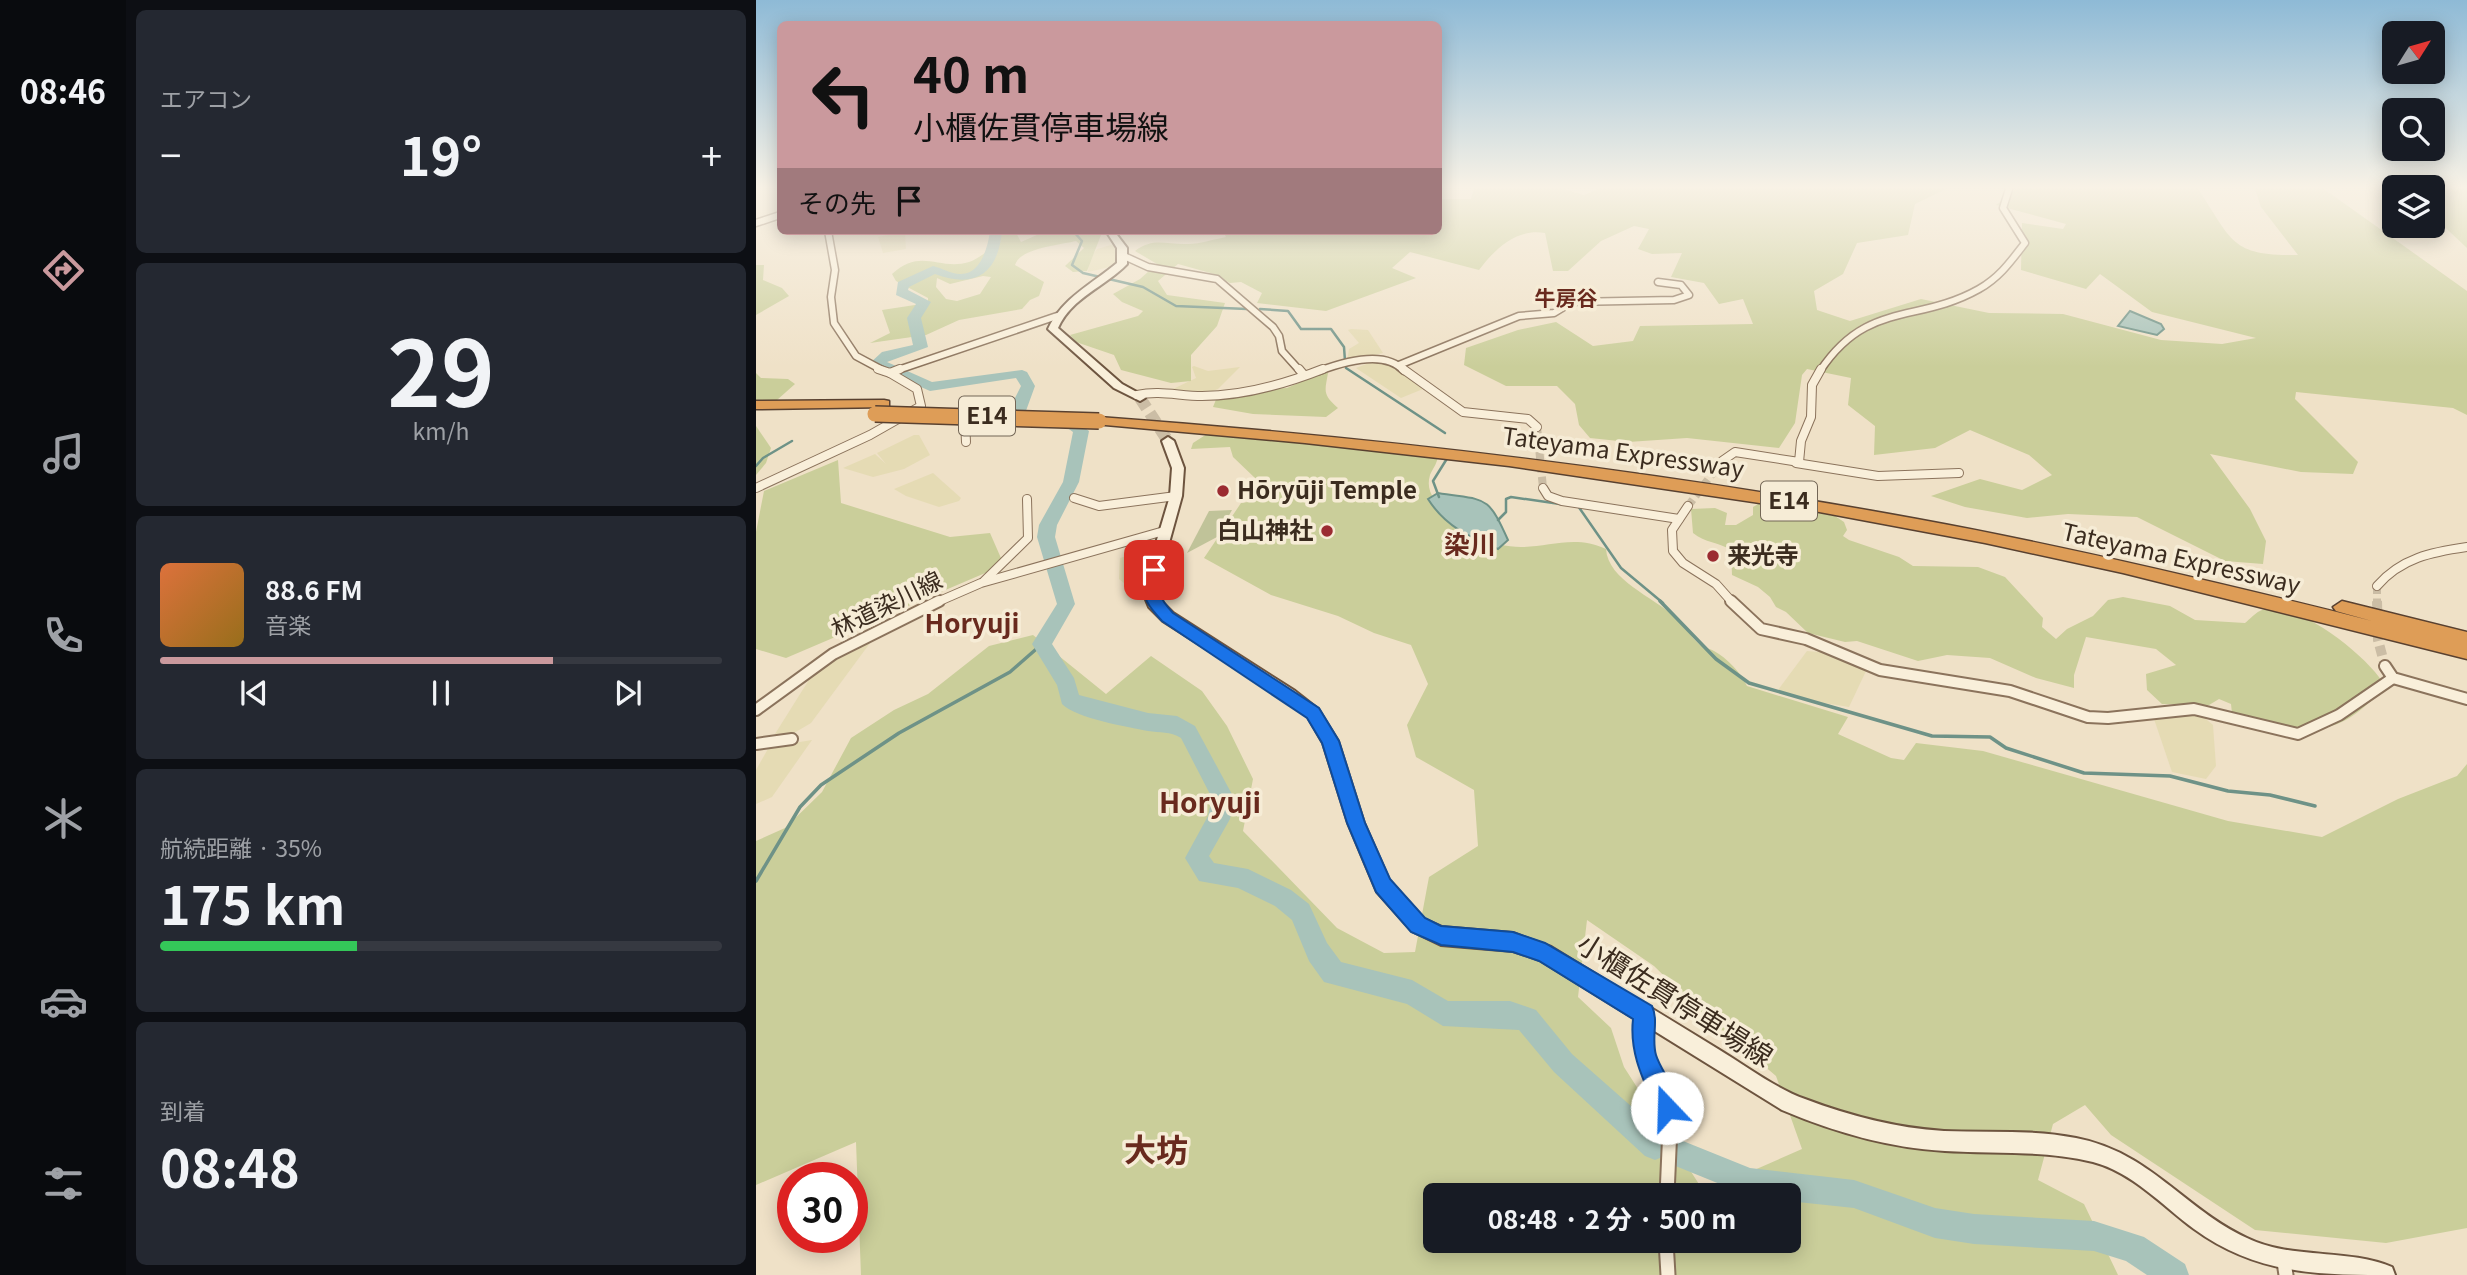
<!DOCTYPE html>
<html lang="ja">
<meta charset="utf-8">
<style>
:root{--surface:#171b24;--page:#242831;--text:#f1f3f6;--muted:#9ea1a6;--line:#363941;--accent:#ca999d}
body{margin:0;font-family:Georgia,"Noto Sans JP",serif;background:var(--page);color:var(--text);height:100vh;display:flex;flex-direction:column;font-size:26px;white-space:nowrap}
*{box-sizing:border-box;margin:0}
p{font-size:23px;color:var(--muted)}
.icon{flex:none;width:38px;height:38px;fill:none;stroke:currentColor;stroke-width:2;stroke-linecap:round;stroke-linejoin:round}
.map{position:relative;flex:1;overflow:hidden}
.drawer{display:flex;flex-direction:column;gap:10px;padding:10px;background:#0d0f14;width:630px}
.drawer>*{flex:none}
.guide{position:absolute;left:21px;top:21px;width:665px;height:214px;border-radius:10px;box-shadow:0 4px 18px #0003;background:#ca999d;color:#111;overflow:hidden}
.needle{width:46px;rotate:53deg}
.buttons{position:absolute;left:1626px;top:21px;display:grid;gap:14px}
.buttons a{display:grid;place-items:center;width:63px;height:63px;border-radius:10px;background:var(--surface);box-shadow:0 4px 18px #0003;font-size:35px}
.speed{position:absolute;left:21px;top:1162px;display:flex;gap:14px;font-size:35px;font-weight:700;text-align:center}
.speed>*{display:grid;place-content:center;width:91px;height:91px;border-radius:50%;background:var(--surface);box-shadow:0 4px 18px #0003;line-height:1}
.speed .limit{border:10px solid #d22;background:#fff;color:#111}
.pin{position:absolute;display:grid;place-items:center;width:60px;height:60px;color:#fff;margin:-30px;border-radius:14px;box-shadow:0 4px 10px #0006}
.me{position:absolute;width:77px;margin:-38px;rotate:339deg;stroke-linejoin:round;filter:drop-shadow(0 0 5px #0008)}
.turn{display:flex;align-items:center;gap:24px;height:147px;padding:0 21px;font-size:32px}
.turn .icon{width:91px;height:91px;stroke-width:2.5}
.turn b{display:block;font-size:49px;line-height:60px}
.then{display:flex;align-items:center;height:66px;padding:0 21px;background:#0003;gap:14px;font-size:26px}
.big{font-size:52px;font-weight:700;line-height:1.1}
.drawer .card{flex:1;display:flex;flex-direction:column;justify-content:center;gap:10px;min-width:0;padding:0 24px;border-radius:10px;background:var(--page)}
.drawer .dial{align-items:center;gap:0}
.dial b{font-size:91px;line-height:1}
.song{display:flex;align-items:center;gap:21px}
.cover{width:84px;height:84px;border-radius:10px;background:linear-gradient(135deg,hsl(20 70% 55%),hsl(40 70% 35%))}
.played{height:7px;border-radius:4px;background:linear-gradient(90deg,var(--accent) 70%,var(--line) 70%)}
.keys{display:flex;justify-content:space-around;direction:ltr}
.heat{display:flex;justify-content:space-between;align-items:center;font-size:38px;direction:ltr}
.charge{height:10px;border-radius:5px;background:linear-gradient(90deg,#34c759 35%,var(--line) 0)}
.trip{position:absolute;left:667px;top:1183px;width:378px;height:70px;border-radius:10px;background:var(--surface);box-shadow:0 4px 18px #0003;font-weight:700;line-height:70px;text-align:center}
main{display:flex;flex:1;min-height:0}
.tabs{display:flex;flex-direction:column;width:126px;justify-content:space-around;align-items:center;background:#090b0e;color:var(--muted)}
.tabs .icon{width:49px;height:49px}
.tabs .on{color:var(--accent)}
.tabs b{font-size:32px;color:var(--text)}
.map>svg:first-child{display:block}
.farmland{fill:#e5dbb4}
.green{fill:#cace9a;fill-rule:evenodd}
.cemetery{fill:#c0c399}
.water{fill:#a8c3ba;stroke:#6e9287;stroke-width:2}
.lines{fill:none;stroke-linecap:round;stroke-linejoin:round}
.stream-far1{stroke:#6e9287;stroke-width:2.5}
.stream{stroke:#6e9287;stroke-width:3.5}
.river{fill:#a8c3ba;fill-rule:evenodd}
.street-tunnel-far1{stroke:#cbbda5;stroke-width:8;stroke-dasharray:8 4.5;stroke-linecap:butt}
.street-tunnel{stroke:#cbbda5;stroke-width:10;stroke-dasharray:10 5;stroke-linecap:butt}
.secondary-tunnel{stroke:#cbbda5;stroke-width:12;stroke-dasharray:12 6;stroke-linecap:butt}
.street-far3-casing{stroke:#8b735c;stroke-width:9}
.street-far2-casing{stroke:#8b735c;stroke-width:10}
.street-far1-casing{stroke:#8b735c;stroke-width:14}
.street-casing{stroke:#8b735c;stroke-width:17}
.secondary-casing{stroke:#6d543f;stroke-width:4}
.highway-casing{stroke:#594130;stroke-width:3}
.street-far3{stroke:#f9efda;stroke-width:6}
.street-far2{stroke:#f9efda;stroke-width:8}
.street-far1{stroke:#f9efda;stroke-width:10}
.street{stroke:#f9efda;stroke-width:13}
.secondary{fill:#f9efda;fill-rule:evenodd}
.highway{fill:#de9d57;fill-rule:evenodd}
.highway-bridge-casing{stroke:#594130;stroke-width:18;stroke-linecap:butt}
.highway-bridge{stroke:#de9d57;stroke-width:15}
.route{fill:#1a73e8;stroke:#114b97;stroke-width:2}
.poi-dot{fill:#9b2b31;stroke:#f6ecd6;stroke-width:2.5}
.labels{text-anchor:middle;stroke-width:7;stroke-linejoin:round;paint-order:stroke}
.far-neighbourhood-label{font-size:21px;font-weight:bold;fill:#692a1e;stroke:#f6ecd6}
.shield{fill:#f6ecd6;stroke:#736656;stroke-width:2}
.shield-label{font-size:23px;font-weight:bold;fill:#3b2c1f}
.street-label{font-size:24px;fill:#3b2c1f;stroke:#f6ecd6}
.poi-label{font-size:24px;font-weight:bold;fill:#3b2c1f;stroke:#f6ecd6;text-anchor:start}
.neighbourhood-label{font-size:26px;font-weight:bold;fill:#692a1e;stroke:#f6ecd6}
.quarter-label{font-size:28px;font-weight:bold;fill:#692a1e;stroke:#f6ecd6}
.near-street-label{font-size:28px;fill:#3b2c1f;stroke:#f6ecd6}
.near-neighbourhood-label{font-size:32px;font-weight:bold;fill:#692a1e;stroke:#f6ecd6}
</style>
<main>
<nav class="tabs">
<b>08:46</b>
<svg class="icon on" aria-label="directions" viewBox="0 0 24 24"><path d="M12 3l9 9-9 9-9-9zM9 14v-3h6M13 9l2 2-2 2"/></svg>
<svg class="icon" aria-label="music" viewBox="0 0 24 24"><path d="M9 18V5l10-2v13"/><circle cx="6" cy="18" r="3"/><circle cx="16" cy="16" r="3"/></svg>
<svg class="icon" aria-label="phone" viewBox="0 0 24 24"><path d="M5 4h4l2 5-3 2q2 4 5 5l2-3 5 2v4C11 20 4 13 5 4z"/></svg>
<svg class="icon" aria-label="climate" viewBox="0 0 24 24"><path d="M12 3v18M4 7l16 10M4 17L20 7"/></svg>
<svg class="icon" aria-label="car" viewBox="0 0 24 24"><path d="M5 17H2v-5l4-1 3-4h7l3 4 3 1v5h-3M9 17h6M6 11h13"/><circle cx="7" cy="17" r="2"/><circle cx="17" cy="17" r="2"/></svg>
<svg class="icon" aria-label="filters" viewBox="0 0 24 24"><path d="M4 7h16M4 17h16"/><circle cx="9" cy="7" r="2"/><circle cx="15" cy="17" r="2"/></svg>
</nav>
<section class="drawer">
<div class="card"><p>エアコン</p>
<div class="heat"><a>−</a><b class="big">19°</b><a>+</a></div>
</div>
<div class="card dial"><b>29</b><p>km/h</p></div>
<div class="card">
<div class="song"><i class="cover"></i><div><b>88.6 FM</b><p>音楽</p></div></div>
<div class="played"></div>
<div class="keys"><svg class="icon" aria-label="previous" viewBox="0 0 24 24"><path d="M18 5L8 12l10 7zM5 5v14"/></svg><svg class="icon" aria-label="pause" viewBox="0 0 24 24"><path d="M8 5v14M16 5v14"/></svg><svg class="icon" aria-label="next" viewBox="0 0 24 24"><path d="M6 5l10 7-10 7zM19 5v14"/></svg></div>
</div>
<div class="card"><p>航続距離 · 35%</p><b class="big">175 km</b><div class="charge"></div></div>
<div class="card"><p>到着</p><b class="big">08:48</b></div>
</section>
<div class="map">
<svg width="1711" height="1275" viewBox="0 0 1711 1275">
<rect width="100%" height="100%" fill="#efe1c7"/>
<g class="farmland">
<polygon points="149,232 150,249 127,253 122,237"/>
<polygon points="358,244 362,257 358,266 332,272 333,260 341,249"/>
<polygon points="595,329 612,330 627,353 591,362 593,349 603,343 592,330"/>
<polygon points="621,360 636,364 667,389 645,398 600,368"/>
<polygon points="438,366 452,371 484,367 462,389 451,393 417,389 440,378 436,367"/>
<polygon points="158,435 163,435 174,455 148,469 117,477 87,468 119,454 130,464 121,453"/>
<polygon points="177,473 205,498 203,501 183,507 150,496 138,489"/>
<polygon points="392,549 395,552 389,577 368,583 363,579 364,558"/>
<polygon points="117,639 55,723 38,733 19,734 56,675 68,664"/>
<polygon points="1051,651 1073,653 1110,671 1093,707 1049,700 1022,690"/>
<polygon points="1423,714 1446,716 1457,725 1460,766 1450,779 1416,772 1398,719"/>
<polygon points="56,740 16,797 0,804 0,770 13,747"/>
</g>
<g class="green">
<path d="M718,189H807L828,195L842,189H1190L1159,204L1152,235L1101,243L1087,274L1058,291L1061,310L1094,321L1165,299L1233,313L1307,314L1405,340L1466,344L1500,338L1396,312L1344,274L1330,289L1265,270L1266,223L1307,229L1310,224L1240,205L1260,189H1442C1477,241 1474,256 1542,255L1505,207L1499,189H1568L1711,291V415L1697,408L1540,392L1539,399L1602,462L1597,474L1545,472L1454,454L1494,509L1510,541L1507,564L1469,561L1381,517L1312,514L1271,518L1209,507L1175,496L1224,479L1266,490L1296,475L1273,455L1214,430L1179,448L1118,455L1119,426L1092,405L1095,378L1051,369L1046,375L1039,423L1023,448L931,438L872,442L834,438L823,425L819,404L801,386H750L708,365L710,348L762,330L800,322L837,346L877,341L884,326L997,324L987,299L963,304L948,283L915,277L926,253L896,254L882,249L893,229L878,226L845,241L812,271H797L789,233C760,228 739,249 723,270L654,252L636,268L660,278L570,311L501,303L506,293L485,282L474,283L458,274L422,264L402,281L411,295L469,303L461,326L435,355V381L415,383L365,370L358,355L320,342L314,335L382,316L387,311L366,302L357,294L384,279L401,264L379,251C398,237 410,245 432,244C445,244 458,239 470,237L467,231H682L683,199H715Z"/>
<polygon points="1676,189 1711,189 1711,248 1677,216"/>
<path d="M235,231H259L265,242L290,231H342L345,235L331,271L317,272L309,266L328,248L320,241C304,245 264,248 259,265L288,282L283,296L274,300L266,309L203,320L170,335L114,343L134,333L126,310L172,303V298L140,281L136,274C165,247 183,271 213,262C223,259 236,247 245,241ZM227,276L235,277L224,294L201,301L190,299L180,287L181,278L194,284Z"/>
<polygon points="0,265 8,265 7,280 26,288 33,296 0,315"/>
<path d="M567,372L572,373C569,391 566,394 582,408L570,417L497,414L457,407L463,392L531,388Z"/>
<polygon points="0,373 5,378 32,379 39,384 21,400 0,400"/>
<polygon points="0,426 15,448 10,463 0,475"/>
<path d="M451,434L682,456C681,464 677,468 674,475C667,499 691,510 706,520C717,528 730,540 743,544C780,555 812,531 850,549C852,580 897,597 918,616C928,624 934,636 943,644C947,648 953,648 958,651C971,658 985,673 991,686L1092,717L1082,734L1135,758L1148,760L1160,743L1227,751L1472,821L1566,837L1642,799L1701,776L1711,764V1228L1630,1243L1499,1230L1355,1135L1329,1105L1297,1124L1282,1180L1328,1204L1362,1275H105L100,1142L0,1185V841L29,828L66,792L95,738L138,710L172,694L233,646L277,635L350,694L395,656L446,691L471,726L497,779L487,831L581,928L628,953L659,952L673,877L722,846L718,790L660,757L651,725L672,684L655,645L618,633L582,616L515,595L448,558L485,503L520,498L477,457L474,447L435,449L437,443ZM831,920L898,966L944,1011L1020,1076L1046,1149L948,1192L868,1067L855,1028L822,997ZM679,1195H1032V1241H679Z"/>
<polygon points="82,460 85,503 194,537 234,533 248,565 30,658 0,649 0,532 8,491"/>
<path d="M1004,503L1079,516L1088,522L1091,530L1087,536L1093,540L1143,557L1157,566L1222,567L1249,577L1287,618L1286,627L1300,639L1311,629L1337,616L1352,600L1367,597L1414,606L1439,620L1489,623C1494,619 1500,612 1506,610C1540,598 1615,659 1629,686C1576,747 1544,731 1476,713L1475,704L1463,699L1453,705L1406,704L1391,690L1390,674L1420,665L1400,649L1330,637L1318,675V688L1280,678L1234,658L1191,655L1162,661L1101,641L1089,642L1052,633L1030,612L1020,607L1014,597L1002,587L976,575L975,550C963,542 949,543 937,533L935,509L959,508L971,513L969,525H980L997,515V507Z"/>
</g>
<polygon class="cemetery" points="476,510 461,537 431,553 453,511"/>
<g class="water">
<polygon points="1374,311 1405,324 1408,329 1401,335 1362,326"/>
<path d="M682,493C730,501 731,493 752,540L742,549C713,537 689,526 672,499Z"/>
</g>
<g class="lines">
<g class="stream-far1">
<polyline points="317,231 326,241 316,265 327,273 387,287 420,306 491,309"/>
<polyline points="504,309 532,311 545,329 575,329 588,347 589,361"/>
<polyline points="590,368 689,433"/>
<polyline points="0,466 7,458 36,441"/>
<polyline points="683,497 677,481 692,457"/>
<polyline points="822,506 865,568 907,603"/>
<polyline points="742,520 750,512 750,499 755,497 804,504"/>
</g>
<g class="stream">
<polyline points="904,601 960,659 993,683 1176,736 1234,737 1250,748 1328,773 1414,776 1472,791 1514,795 1559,806"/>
<polyline points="0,881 44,807 65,785 143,733 254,672 286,644"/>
</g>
<g class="river">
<path d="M234,231H246C242,274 219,289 179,274L153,287L152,290L175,302L165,318L172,347L131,362L176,382L266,370L271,372L279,386L267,419L313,417L333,431L323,482L301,525L299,537L319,604L296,644L318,678L323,695L392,713L421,716L439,726L478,798L474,819L453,856L458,863L492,869L535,890L553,904L571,943L585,962L656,980L692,1001H754L780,1010L816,1054L909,1136L913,1146L909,1156L899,1160L889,1156L798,1072L763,1030L687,1026L651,1004L568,982L553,961L536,920L519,906L482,888L443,881L429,858L452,816L456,798L425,738C414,731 404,733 392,731C372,727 319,718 306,704L301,685L276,644L301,604L281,537L283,525L307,482L317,432L310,427H256L250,416L265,386L260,378L174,391L113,364L126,352L157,345L151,318L160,304L140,295L142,282L177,266C186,268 195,274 204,274C225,275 232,246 234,231Z"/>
<polygon points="927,1141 994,1168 1098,1180 1179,1208 1218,1214 1338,1221 1388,1237 1429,1264 1433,1275 1391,1275 1370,1261 1338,1251 1218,1244 1179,1238 1098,1208 1032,1201 1032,1195 991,1195 917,1165 913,1155 917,1145"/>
</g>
<g class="street-tunnel-far1">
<polyline points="781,427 787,488"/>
<polyline points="932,506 966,461"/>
<polyline points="1621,586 1621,603"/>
</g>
<polyline class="street-tunnel" points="1621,601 1622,640 1629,666"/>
<polyline class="secondary-tunnel" points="384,398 412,441"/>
<g class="street-far3-casing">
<g id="street-far3">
<polyline points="0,223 24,215"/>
<polyline points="72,231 79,270 75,297 78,323 100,356 128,371"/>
<polyline points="368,256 392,267 461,279 517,327 523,336 526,351 544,371"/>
<polyline points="643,365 763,316 798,313 816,302 918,300 933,295 925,285 902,282"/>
<polyline points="139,371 301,316"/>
<path d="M563,371C587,362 629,349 648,371"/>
<path d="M1064,371C1111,300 1161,324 1223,289C1244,277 1255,261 1269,243L1247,208L1253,189"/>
</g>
</g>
<g class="street-far2-casing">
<g id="street-far2">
<polyline points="122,369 134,373 144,369"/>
<polyline points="543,369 548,375"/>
<polyline points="647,369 707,412 772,419 781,427"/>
<path d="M381,395C404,390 423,396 446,396C487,396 529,384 567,369"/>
<polyline points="200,420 209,421 210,442"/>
<polyline points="966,461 979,452 1043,462 1045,441 1055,417 1056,385 1065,369"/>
<polyline points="1040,463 1122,476 1203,473"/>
<polyline points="0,488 114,435 165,406 161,389 134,373"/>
<polyline points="787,488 792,496 806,501 923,519"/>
<polyline points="318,498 343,506 420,496"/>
<polyline points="932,506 916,530 917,551 927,563 960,584 977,603"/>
<polyline points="228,581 272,538 271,499"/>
<path d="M1621,586C1645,558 1676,552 1711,547"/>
<polyline points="179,603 225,583 408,531"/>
</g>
</g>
<g class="street-far1-casing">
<g id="street-far1">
<polyline points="975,601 1005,629 1050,639 1124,670 1254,691 1332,717 1352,718 1438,709 1542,734 1583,715 1637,678"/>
<polyline points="1629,666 1637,678 1711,699"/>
<polyline points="0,710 77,654 183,601"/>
<polyline points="0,744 36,739"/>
</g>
</g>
<g class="street-casing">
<g id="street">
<polyline points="889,1014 891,1057 914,1127 911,1195"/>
<polyline points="910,1241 912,1275"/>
<polyline points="1528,1262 1530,1275"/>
</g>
</g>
<g class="secondary-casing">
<g id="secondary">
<path d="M350,231H358L371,248V264C349,287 316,297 302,328L366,384L388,396L389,398L384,401L358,388L292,329C306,298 336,284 361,263V248Z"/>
<path d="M412,437L418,441L428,468L426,496L400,590L404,600L417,613L539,691L562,709L582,741L608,823L633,880L668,919L686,927L757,933L795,947C851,981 907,1015 962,1049C990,1066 1019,1088 1049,1099C1094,1116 1140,1128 1188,1131C1232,1133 1276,1129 1320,1138C1394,1152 1428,1209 1491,1238C1536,1260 1590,1248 1636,1267L1639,1275C1563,1275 1501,1275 1438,1229C1407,1206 1376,1172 1337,1162C1288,1150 1239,1154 1189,1151C1133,1148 1078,1132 1026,1110L784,960L757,951L685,945L656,931L621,892L592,823L567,743L552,717L529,699L407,621L393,607L386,590L414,496L416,468L406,441Z"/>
</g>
</g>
<g class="highway-casing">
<g id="highway">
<polygon points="128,400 133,401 133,407 0,409 0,401"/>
<path d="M343,417C617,437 890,469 1161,519C1314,547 1465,583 1616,621L1580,611L1577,607L1586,601L1711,632V659L1367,573L1229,543L1058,511L753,466L549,443L338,424V418Z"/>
</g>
</g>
<use href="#street-far3" class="street-far3"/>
<use href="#street-far2" class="street-far2"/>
<use href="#street-far1" class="street-far1"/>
<use href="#street" class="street"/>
<use href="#secondary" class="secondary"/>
<use href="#highway" class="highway"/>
<g class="highway-bridge-casing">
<polyline id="highway-bridge" points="119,414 343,421"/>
</g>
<use href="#highway-bridge" class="highway-bridge"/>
</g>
<linearGradient id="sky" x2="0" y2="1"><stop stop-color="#8ebad6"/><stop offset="0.51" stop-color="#f8f2e6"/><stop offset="1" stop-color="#f8f2e6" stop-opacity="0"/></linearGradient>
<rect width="1711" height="367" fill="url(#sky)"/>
<path class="route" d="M398,565L405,570C400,591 403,598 417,613L563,708L583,741L609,823L634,879L669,918L685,926L757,932L789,943L896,1006C903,1021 895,1038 900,1055C906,1075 928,1094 919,1116L911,1119L903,1116C889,1083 873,1055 877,1019L783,961L757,952L685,945L655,932L620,892L591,823L566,743L551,718L406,621C393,607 384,597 389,577C391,570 391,567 398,565Z"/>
<g class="poi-dot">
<circle cx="467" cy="491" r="7"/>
<circle cx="571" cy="531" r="7"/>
<circle cx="957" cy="556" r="7"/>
</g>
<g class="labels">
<g class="far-neighbourhood-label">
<text x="810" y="306">牛房谷</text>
</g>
<g class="shield">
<rect x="203" y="396.5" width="56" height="39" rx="5"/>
<rect x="1005" y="481.5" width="56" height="39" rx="5"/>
</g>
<g class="shield-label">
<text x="231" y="424">E14</text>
<text x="1033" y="509">E14</text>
</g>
<g class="street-label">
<text transform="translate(867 453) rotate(8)" y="8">Tateyama Expressway</text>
<text transform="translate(1425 559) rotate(13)" y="8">Tateyama Expressway</text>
<text transform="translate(131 605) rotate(-26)" y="8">林道染川線</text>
</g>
<g class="poi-label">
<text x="481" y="499">Hōryūji Temple</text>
<text x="557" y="539" text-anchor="end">白山神社</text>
<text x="971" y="564">来光寺</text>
</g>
<g class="neighbourhood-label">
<text x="714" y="554">染川</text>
<text x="216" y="633">Horyuji</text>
</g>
<g class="quarter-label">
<text x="454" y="813">Horyuji</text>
</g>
<g class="near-street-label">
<text transform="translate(919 1000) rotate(32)" y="10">小櫃佐貫停車場線</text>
</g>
<g class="near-neighbourhood-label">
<text x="400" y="1162">大坊</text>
</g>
</g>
</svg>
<div class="buttons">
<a><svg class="needle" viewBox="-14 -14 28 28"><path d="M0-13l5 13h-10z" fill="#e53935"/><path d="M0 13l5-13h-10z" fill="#9ea1a6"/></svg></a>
<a><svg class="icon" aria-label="search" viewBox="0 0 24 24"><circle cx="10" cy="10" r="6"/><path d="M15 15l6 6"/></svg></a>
<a><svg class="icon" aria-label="layers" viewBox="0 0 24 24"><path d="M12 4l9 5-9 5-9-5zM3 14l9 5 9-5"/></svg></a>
</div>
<div class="speed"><div class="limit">30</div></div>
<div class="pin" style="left:398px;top:570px;background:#d93025"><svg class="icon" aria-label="arrive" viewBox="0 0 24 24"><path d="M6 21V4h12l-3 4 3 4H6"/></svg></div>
<svg class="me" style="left:911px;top:1108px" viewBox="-20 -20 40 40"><circle r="19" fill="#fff"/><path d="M0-13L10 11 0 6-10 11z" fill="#1a73e8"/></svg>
<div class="trip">08:48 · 2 分 · 500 m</div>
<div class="guide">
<div class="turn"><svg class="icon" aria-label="left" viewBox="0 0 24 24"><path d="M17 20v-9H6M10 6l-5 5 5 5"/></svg><div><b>40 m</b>小櫃佐貫停車場線</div></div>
<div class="then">その先<svg class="icon" aria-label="arrive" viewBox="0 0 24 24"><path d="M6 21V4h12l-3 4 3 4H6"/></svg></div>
</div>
</div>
</main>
